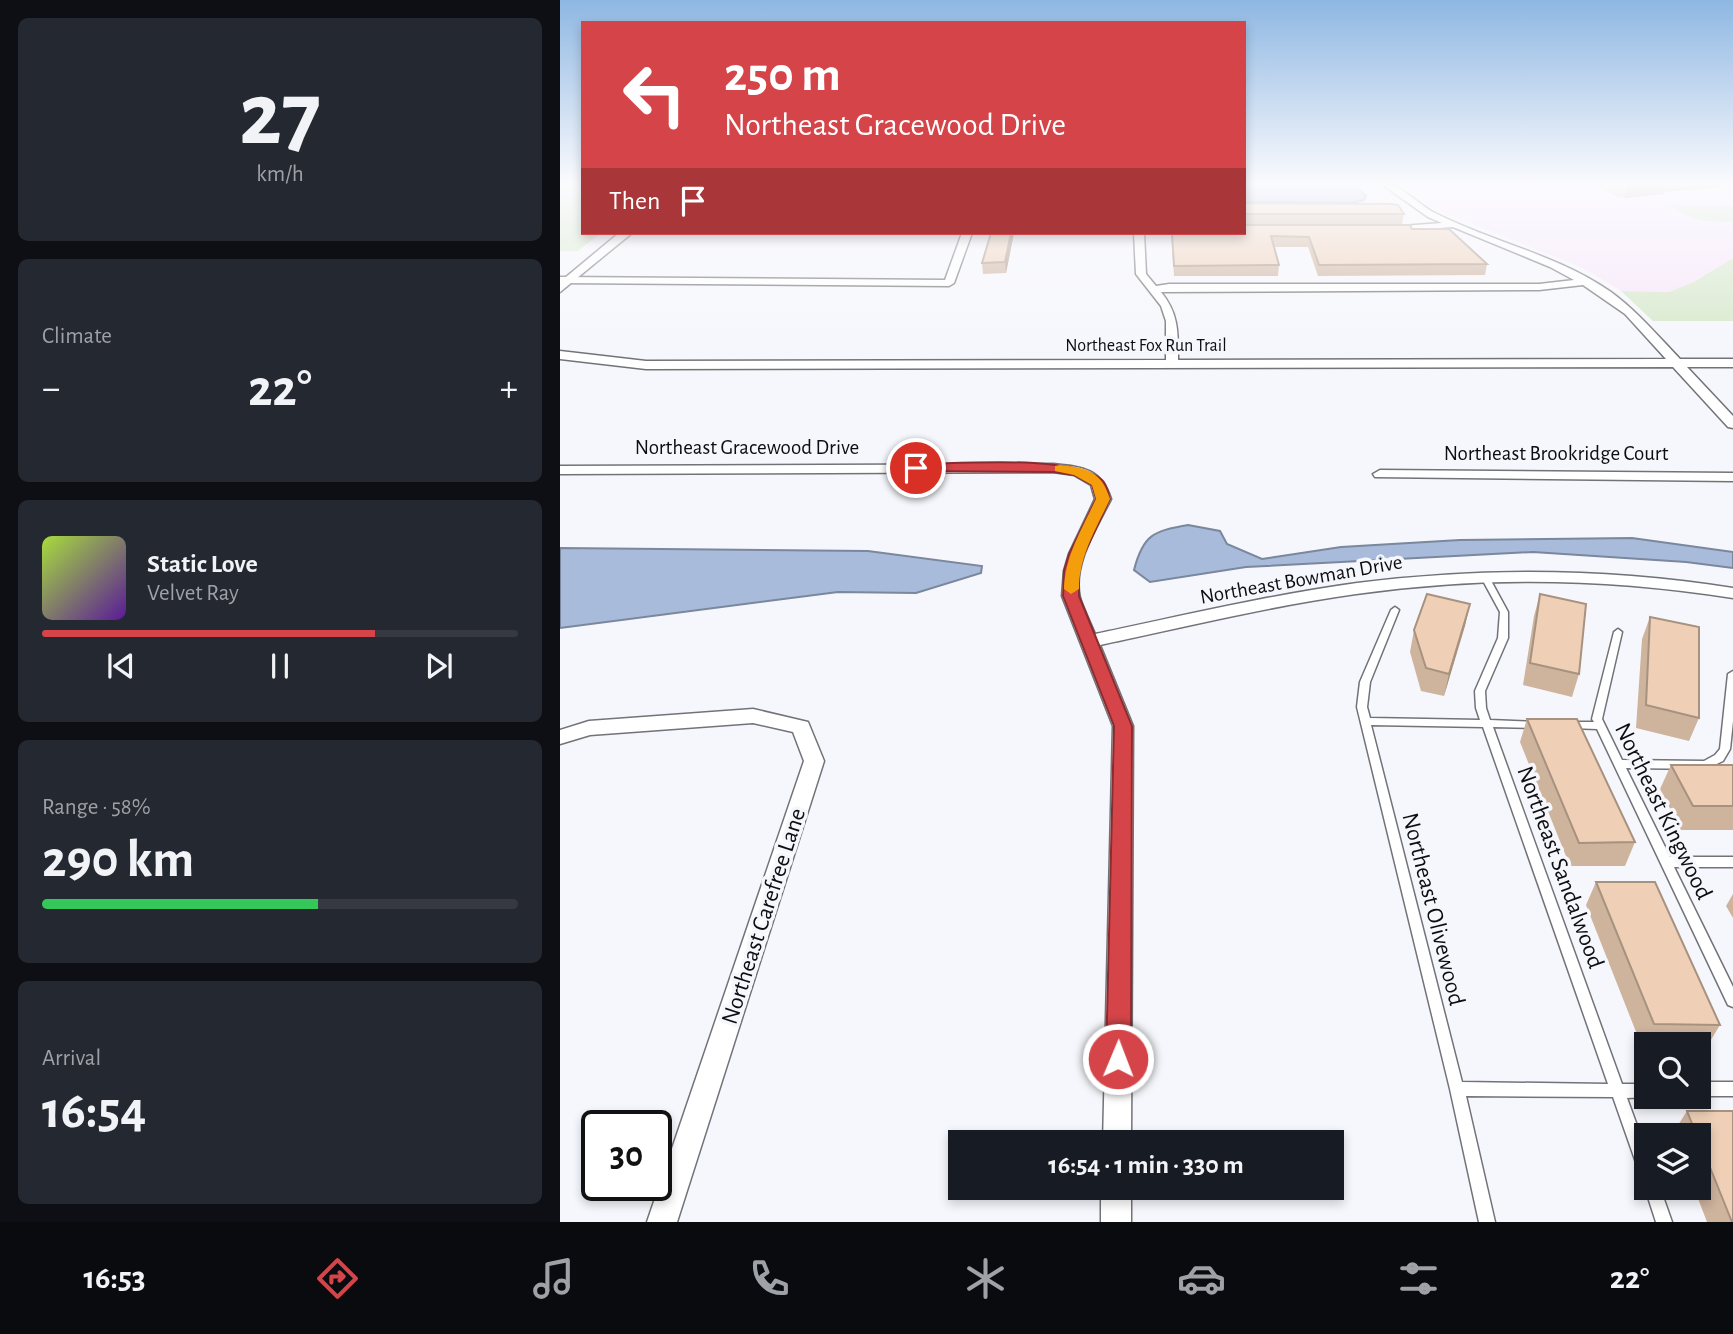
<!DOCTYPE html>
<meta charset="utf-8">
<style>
:root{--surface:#171b24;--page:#242831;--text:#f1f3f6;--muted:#9ea1a6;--line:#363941;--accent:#d44448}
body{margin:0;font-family:"Alegreya Sans",sans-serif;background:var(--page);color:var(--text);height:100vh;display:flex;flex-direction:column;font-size:26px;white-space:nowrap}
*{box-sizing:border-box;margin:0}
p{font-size:23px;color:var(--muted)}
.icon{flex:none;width:38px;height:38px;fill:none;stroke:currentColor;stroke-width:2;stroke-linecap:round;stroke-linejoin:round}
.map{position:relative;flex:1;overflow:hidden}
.panel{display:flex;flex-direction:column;gap:18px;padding:18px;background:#0d0f14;width:560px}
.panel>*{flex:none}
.top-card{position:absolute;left:21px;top:21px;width:665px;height:214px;border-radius:0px;box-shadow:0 4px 10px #0003;background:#d44448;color:#fff;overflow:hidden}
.tools{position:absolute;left:1074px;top:1032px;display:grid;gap:14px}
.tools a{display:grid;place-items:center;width:77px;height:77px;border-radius:0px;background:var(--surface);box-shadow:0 4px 10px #0003;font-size:35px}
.speed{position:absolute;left:21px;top:1110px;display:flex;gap:14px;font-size:35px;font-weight:700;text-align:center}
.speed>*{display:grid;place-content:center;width:91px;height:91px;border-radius:50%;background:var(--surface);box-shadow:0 4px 10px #0003;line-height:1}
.speed .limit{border:4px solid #111;border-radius:10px;background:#fff;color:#111}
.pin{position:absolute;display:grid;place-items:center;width:60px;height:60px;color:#fff;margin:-30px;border:4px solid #fff;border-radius:50%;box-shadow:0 2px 7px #0007}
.me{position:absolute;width:77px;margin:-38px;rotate:1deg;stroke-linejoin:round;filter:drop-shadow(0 0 5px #0008)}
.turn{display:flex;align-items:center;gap:24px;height:147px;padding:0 28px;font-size:32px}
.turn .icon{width:91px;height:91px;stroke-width:2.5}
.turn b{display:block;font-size:49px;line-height:60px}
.then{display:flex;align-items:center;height:66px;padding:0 28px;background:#0003;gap:14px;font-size:26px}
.big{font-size:52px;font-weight:600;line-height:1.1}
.panel .card{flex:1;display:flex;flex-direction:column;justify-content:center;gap:10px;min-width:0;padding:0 24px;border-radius:10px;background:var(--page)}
.panel .dial{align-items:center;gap:0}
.dial b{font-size:91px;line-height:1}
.song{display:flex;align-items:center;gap:21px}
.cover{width:84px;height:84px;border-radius:10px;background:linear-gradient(135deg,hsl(80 70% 55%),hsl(270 70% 35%))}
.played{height:7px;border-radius:4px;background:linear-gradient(90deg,var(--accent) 70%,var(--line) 70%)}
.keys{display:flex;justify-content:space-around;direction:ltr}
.heat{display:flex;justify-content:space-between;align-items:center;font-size:38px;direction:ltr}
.charge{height:10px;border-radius:5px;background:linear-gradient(90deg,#34c759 58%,var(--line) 0)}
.trip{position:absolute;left:388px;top:1130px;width:396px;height:70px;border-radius:0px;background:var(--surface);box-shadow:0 4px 10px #0003;font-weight:600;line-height:70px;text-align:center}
.tab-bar{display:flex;height:112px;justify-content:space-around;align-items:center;background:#090b0e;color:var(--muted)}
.tab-bar .icon{width:49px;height:49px}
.tab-bar .on{color:var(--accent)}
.tab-bar b{font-size:32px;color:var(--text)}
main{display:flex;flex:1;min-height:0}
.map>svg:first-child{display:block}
.education{fill:#f7e7fa}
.green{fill:#d6e8ca}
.water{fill:#a8bbda;stroke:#7a879d;stroke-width:2}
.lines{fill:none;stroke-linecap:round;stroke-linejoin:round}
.service-casing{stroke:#727378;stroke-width:3}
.minor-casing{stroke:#727378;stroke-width:3}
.tertiary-casing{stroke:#727378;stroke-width:3}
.service{fill:#fff;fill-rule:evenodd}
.minor{fill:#fff;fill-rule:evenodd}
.tertiary{fill:#fff;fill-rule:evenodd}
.wall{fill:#ceb39d}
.shaded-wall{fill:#a79280}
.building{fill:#efd0b7;stroke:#a79280;stroke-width:2}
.route{fill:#d44448;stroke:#8a2c2f;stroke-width:2}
.slow{fill:#f59e0b}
.labels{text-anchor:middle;stroke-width:7;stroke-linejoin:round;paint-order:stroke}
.far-street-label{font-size:18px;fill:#0e0e10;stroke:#f6f7fc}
.street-label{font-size:21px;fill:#0e0e10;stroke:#f6f7fc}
.near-street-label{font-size:24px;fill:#0e0e10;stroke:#f6f7fc}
</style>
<main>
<section class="panel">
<div class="card dial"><b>27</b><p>km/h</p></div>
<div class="card"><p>Climate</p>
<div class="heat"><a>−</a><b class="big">22°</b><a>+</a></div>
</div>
<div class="card">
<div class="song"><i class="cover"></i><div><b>Static Love</b><p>Velvet Ray</p></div></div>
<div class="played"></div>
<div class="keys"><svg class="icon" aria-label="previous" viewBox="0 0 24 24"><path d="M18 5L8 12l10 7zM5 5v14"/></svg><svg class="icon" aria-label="pause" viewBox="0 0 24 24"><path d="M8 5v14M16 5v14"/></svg><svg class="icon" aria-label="next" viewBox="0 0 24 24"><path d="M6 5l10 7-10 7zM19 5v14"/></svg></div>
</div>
<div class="card"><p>Range · 58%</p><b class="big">290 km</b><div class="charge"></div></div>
<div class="card"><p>Arrival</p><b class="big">16:54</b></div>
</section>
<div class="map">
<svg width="1173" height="1222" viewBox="0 0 1173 1222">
<rect width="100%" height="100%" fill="#f6f7fc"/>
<polygon class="education" points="839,183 1173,183 1173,258 1134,282 1109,292 1061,291 1023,268 878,210"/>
<g class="green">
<polygon points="0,183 23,183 23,233 41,233 18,251 0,251"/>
<path d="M1110,205L1173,206V222C1140,221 1138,223 1110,205Z"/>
<polygon points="1173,258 1173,321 1093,321 1061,291 1109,292 1134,282"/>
</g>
<g class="water">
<polygon points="684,183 794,183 806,196 804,200 792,203 684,202"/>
<path d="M628,525L660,531L667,544L702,559L781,547L900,540L1072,538L1173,552V568L1126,562L973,552L686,567L590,582L574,570C583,535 593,531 628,525Z"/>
<polygon points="0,548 308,551 422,566 421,573 356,593 278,592 0,628"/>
</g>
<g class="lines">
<g class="service-casing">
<g id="service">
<path d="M925,574L929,577L948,612V638L925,691L926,708L930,720L975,722L979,723L980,725L979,727L975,728L933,727L1062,1084H1087V1097H1088L1067,1098L1087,1153V1181L1082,1179L1080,1174L1053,1097L906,1096L935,1222H919L890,1089L797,707L800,682L831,610L835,607L839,610L810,682L807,707L810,718L920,720L916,708L915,691L938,638L940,612L921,577ZM811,725L923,727L1048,1084L902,1082Z"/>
<polygon points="1058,629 1062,632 1042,719 1062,760 1144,761 1155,755 1160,749 1168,674 1173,671 1173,721 1170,749 1163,761 1146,769 1066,768 1110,857 1173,857 1173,867 1114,867 1173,987 1173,1007 1168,1005 1037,729 1010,728 1006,727 1005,725 1006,723 1010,722 1034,722 1032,719 1054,632"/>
<rect x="1139" y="1082" width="34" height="14"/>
<polygon points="1087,1183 1087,1188 1100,1188 1112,1222 1096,1222 1085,1188"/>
</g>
</g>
<g class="minor-casing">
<g id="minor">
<path d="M820,183C841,183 857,204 875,213C932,242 998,255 1051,292C1077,311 1098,336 1120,359H1173V367H1127L1173,416V428L1168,427L1113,367L86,369L0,359V351L86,361L606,360V321L601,306L576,274L574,233H584L586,274L596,286L609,284H979L1014,280L990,267L893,227L825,232L823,230L828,227L882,223L868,217ZM1023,285L1065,314L1106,359L618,360C618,333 619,314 601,292L979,290Z"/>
<polygon points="402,233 412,233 394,283 389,286 0,283 0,277 385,280"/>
<path d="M493,464C522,467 541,468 551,499C537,527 512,565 520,598C524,610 530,622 535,634C622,616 709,595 797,583C923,567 1048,568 1173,588V598C1047,578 922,576 796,594C710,606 625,627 540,645L573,726L571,1143H543L553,726L502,596L504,571L509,554L535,499L531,485L514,475L493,472L0,474V466Z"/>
<polygon points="820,470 1173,473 1173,481 815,477 813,474"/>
<polygon points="193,709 248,722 264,761 117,1222 87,1222 244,761 233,732 193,723 30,735 0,744 0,730 29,721"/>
<rect x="541" y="1188" width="30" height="34"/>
</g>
</g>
<g class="tertiary-casing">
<polygon id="tertiary" points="59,233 72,233 0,292 0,282"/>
</g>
<use href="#service" class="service"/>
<use href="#minor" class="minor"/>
<use href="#tertiary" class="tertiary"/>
</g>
<g class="wall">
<polygon points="1029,183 1173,183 1173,186 1105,192 1104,194 1064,198 1055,196"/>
<polygon points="684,203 844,214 842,224 684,224"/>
<polygon points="852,229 927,264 925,275 758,276 748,247 714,247 719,265 718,276 614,276 611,233 684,233"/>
<polygon points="454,233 446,273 423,274 422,263"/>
<polygon points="980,594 1019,674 1012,697 963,685 974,616"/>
<polygon points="910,604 884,696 861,691 850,652 854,630"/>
<polygon points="1090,617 1139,718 1129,741 1076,728 1082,639"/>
<polygon points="967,719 1075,842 1065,866 1010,866 960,742"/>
<polygon points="1111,765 1173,765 1173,830 1121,830 1100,789"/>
<polygon points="1036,882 1160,1025 1146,1048 1139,1047 1139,1045 1087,1045 1087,1047 1082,1047 1026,905"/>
<polygon points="1173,894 1173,918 1166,906"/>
<polygon points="1127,1111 1173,1111 1173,1222 1147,1222 1134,1188 1139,1188 1139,1136 1114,1136 1113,1133"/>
</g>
<g class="shaded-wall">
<polygon points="1173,183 1173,186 1105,192 1104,194 1064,198 1068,184"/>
<polygon points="451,233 454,233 446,273 445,262"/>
<polygon points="910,604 905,626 884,696 889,674"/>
</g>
<g class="building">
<polygon points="684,203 832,204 838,205 844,214 685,214 684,215"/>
<polygon points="684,225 850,225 852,229 889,229 927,264 759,265 749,237 711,236 719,265 614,266 612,233 684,233"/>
<polygon points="431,233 451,233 445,262 422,263"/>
<polygon points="867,594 910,604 889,674 866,668 854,630"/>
<polygon points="980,594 1026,604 1019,674 970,663"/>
<polygon points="1090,617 1139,627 1139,718 1086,705"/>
<polygon points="967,719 1017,719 1075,842 1019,843"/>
<polygon points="1111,765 1173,765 1173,806 1133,806"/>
<polygon points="1036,882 1095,882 1160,1025 1094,1024"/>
<polygon points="1127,1111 1173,1111 1173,1222 1172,1222 1139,1140 1139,1136 1137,1136"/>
</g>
<linearGradient id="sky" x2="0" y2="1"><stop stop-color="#8eb7e2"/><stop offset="0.52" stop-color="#fbfbfe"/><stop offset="1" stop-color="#fbfbfe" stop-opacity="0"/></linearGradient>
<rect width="1173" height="354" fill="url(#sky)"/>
<path class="route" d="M356,464C398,464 512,454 542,480C547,484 548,493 550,499L524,554L519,571V596L572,726L571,1059L567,1068L558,1071L550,1068L546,1059L554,726L503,596L504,571L509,554L536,499L532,485L514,475L493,472L351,471L350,468Z"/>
<path class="slow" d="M500,465C527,468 541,471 550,499C536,529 519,556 519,589L511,594L504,589C505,556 522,529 536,499L532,485L514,475L495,471V466Z"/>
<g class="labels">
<g class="far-street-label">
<text x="586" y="351">Northeast Fox Run Trail</text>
</g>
<g class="street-label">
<text x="187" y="454">Northeast Gracewood Drive</text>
<text x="996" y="460">Northeast Brookridge Court</text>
<text transform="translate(741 579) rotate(-10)" y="7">Northeast Bowman Drive</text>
</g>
<g class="near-street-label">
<text transform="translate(1104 811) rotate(64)" y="8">Northeast Kingwood</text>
<text transform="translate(1001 867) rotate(70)" y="8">Northeast Sandalwood</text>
<text transform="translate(874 909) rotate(76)" y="8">Northeast Olivewood</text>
<text transform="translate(203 916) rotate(-72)" y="8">Northeast Carefree Lane</text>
</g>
</g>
</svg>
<div class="tools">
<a><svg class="icon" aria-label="search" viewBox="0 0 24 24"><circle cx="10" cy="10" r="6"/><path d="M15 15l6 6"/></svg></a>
<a><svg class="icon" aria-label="layers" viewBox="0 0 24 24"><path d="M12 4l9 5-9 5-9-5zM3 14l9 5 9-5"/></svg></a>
</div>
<div class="speed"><div class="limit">30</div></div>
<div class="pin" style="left:356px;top:468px;background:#d93025"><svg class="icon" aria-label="arrive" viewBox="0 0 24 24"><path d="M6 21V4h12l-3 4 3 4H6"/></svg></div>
<svg class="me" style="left:558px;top:1059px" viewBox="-20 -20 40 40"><circle r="17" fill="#d44448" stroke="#fff" stroke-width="3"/><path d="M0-11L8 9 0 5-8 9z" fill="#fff"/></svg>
<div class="trip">16:54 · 1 min · 330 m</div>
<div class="top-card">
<div class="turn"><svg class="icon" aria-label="left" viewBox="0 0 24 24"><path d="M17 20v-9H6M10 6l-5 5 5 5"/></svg><div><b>250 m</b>Northeast Gracewood Drive</div></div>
<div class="then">Then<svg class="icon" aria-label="arrive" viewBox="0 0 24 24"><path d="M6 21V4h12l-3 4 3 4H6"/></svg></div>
</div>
</div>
</main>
<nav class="tab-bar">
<b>16:53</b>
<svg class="icon on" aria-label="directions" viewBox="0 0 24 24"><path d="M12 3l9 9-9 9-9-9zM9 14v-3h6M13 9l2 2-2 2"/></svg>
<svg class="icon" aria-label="music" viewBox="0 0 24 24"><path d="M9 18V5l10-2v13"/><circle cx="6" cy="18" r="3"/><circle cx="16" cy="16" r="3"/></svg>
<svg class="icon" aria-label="phone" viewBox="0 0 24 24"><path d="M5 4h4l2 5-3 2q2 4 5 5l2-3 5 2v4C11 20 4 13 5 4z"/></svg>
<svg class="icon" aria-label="climate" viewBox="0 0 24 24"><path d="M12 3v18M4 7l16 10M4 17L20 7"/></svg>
<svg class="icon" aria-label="car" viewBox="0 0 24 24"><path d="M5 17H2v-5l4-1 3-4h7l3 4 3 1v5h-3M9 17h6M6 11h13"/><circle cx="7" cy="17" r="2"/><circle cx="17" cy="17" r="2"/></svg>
<svg class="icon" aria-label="filters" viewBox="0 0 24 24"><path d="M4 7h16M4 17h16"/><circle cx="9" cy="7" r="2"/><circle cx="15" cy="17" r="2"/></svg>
<b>22°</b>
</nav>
